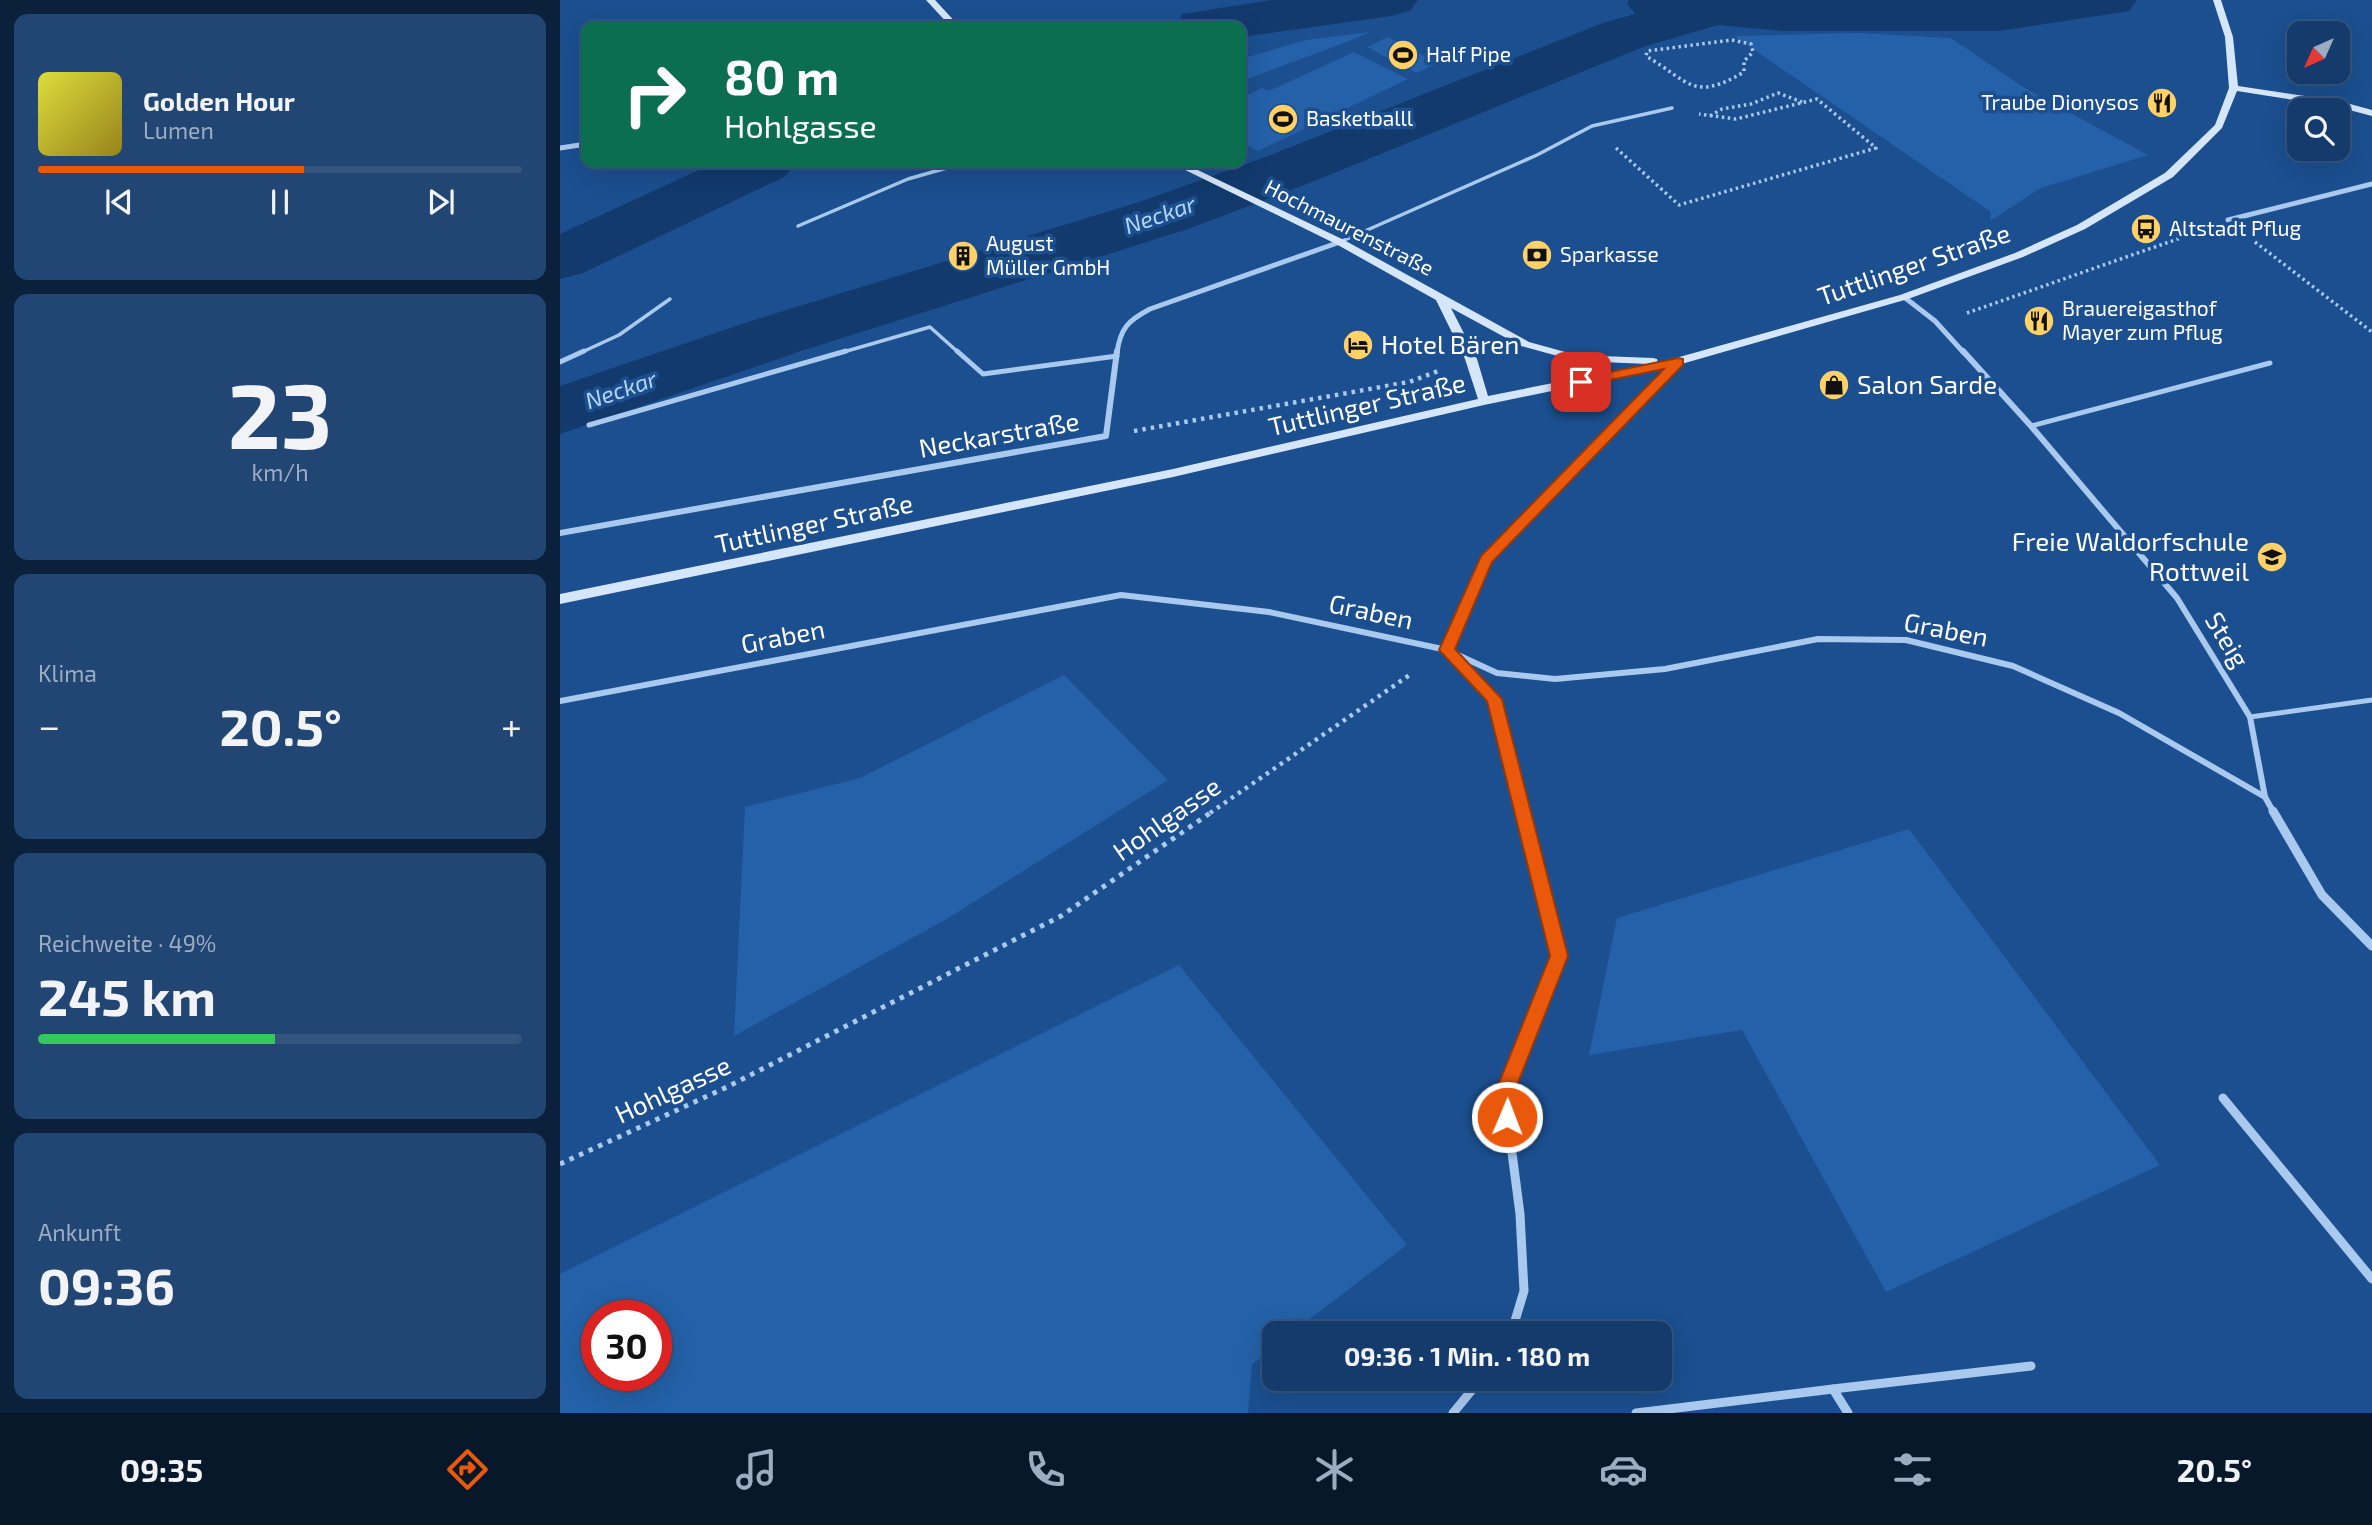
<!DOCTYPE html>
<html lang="de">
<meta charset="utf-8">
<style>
:root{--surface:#143b6b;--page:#214673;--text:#f1f3f6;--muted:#9dadc1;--line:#33557e;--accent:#ea580c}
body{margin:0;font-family:"Exo 2",sans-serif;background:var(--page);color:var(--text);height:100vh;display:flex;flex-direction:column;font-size:26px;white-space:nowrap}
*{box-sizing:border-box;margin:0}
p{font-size:23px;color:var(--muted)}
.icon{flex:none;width:38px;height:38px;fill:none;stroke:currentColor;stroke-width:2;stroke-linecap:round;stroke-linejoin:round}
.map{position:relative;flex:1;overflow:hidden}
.drawer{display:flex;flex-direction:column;gap:14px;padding:14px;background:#0b203b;width:560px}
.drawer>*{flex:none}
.hud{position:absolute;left:21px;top:21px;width:665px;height:147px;border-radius:14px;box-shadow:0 7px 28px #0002,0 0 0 2px var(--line);background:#0b6e4f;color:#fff;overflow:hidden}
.needle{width:46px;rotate:225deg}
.controls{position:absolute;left:1727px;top:21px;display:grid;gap:14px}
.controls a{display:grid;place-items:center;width:63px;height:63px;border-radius:14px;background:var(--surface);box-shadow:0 7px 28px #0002,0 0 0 2px var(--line);font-size:35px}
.speed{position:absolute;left:21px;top:1300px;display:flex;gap:14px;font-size:35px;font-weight:700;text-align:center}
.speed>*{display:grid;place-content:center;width:91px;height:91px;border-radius:50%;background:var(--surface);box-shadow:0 7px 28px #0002,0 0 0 2px var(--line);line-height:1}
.speed .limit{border:10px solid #d22;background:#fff;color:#111}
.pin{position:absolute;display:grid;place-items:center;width:60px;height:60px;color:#fff;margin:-30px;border-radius:14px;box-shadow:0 4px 10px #0006}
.me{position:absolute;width:77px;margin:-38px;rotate:1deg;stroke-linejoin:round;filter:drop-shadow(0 0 5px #0008)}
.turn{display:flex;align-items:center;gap:24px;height:147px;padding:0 28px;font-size:32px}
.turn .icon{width:91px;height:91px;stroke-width:2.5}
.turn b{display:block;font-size:49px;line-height:60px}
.big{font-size:52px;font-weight:700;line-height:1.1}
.drawer .widget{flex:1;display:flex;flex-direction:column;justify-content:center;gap:10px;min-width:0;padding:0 24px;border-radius:14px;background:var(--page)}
.drawer .dial{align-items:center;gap:0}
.dial b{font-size:91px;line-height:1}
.song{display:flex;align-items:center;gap:21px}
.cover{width:84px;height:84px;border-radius:10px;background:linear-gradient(135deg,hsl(60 70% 55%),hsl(50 70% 35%))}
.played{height:7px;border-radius:4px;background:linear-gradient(90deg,var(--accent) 55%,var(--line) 55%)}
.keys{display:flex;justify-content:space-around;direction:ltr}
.heat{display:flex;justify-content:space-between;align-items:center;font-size:38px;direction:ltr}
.charge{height:10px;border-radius:5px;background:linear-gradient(90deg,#34c759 49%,var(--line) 0)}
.trip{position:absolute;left:702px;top:1321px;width:410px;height:70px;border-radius:14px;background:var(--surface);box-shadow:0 7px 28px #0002,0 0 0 2px var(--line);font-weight:700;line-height:70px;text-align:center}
.dock{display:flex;height:112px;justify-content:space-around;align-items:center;background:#08182b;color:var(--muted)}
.dock .icon{width:49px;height:49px}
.dock .active{color:var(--accent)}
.dock b{font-size:32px;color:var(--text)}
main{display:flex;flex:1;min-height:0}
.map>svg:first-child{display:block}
.green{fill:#2461a8;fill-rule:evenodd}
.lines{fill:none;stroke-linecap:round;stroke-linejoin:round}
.river{fill:#123a6d;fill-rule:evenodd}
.path-far2{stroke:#a9c9ee;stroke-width:3.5;stroke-dasharray:2.5 3.5;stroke-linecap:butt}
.path-far1{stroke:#a9c9ee;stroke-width:4.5;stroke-dasharray:3.5 5;stroke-linecap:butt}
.path{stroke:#a9c9ee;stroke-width:5;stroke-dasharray:4.5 6;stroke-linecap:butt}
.lane-far1{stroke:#a9c9ee;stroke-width:3.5}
.lane{stroke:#a9c9ee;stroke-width:5}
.street-far2{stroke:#a9c9ee;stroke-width:5}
.street-far1{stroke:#a9c9ee;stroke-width:6}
.street{stroke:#a9c9ee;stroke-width:9}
.secondary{fill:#d6e6fa;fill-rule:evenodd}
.route{fill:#ea580c;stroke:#983908;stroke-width:2}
.labels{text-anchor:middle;stroke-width:7;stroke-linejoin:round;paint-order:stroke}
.far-poi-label{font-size:21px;fill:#fff;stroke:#1b4f8f;text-anchor:start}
.far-street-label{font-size:21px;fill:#fff;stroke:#1b4f8f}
.far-water-label{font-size:23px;font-style:italic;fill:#b5d3f5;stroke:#1b4f8f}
.street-label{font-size:26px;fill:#fff;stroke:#1b4f8f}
.poi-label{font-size:26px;fill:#fff;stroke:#1b4f8f;text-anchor:start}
</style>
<main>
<section class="drawer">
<div class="widget">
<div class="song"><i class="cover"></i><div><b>Golden Hour</b><p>Lumen</p></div></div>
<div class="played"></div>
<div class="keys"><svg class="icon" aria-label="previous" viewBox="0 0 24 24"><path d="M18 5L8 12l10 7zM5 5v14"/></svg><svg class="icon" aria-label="pause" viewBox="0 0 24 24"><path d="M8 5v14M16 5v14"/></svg><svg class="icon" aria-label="next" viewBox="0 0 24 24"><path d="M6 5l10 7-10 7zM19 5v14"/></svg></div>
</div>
<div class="widget dial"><b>23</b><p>km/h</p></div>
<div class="widget"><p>Klima</p>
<div class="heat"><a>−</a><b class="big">20.5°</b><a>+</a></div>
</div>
<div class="widget"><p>Reichweite · 49%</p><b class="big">245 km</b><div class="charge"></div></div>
<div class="widget"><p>Ankunft</p><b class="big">09:36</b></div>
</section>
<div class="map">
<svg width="1812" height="1413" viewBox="0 0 1812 1413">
<rect width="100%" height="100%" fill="#1b4f8f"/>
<g class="green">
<path d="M810,32C768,51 723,64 681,82V59L746,40Z"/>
<polygon points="1298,33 1391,38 1463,87 1588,155 1481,188 1430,221 1431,212 1174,36"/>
<polygon points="828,37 878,63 857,73 807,47"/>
<polygon points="794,52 848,79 698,151 681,141 681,98 702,88 709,91"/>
<polygon points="504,675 608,780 385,920 174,1036 185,807 300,778"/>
<polygon points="1349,829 1600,1165 1326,1292 1182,1030 1029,1055 1057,918"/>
<path d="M619,965L847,1245L731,1333L714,1334V1347L692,1364L688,1413H0V1274ZM96,1316V1376H37V1316Z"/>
</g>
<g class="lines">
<g class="river">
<polygon points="712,0 858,0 850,11 831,16 681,37 681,26 615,26 623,14"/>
<polygon points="1069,0 1577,0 1569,11 1439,31 1223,31 1158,25 1083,47 747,184 628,229 241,351 0,434 0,386 191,321 582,201 703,158 1043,23 1075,14 1067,3"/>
<polygon points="154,163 235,163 226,176 23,273 0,279 0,234"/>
</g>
<g class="path-far2">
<path d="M1172,40L1191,44L1193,52L1184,61V72C1133,102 1130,82 1086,56L1087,51Z"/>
<polyline points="1150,116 1162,109 1191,104 1218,93 1242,102"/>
<polyline points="1056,148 1119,205 1316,148 1257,99 1176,119 1139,114"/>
<polyline points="1695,242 1812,332"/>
<polyline points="1407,313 1643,230"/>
</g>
<g class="path-far1">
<polyline points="574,431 849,382 881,370"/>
<polyline points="650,813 851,674"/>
</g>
<polyline class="path" points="0,1164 167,1087 501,916 653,811"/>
<g class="lane-far1">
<polyline points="238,226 348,179 404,163"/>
<polyline points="780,242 977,155 1032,126 1112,108"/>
<polyline points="20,353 59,335 110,299"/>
<polyline points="280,353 370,327 399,353"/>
</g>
<g class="lane">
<polyline points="397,351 423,374 557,356"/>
<polyline points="0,362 24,351"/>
<polyline points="29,425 286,351"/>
<polyline points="1471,426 1710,363"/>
<polyline points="1690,717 1812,700"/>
</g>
<g class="street-far2">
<polyline points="0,148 26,144"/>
<polyline points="1668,220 1812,184"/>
<polyline points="1344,297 1375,321 1404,353"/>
<path d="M557,353C560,328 569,320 590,309L780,242"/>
</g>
<g class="street-far1">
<polyline points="1403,351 1471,426 1617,598 1690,717 1705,797 1714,813"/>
<polyline points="0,533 546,436 557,351"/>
<polyline points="887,650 926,559 1118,362"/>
<polyline points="890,653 934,699 963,813"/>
<polyline points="0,701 561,595 709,612 887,650 937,673 995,679 1105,669 1258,639 1346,640 1453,666 1559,713 1705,797"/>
</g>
<g class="street">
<polyline points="1713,811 1762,895 1812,946"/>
<polyline points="1663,1098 1812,1279"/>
<polyline points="951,1334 964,1291 960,1214 944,1092 999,956 962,811"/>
<polyline points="893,1413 921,1379"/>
<polyline points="1076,1413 1273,1389"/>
<polyline points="1288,1413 1273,1389 1471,1366"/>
</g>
<g class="secondary">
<polygon points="366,0 375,0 399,26 390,26"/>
<path d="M1653,0H1661L1673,37L1678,86L1779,101L1812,110V116L1778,107L1677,91L1662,128L1613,177L1525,229L1463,257L1348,299L1118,365L924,405L613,477L0,604V594L613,469L918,399L905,359L876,300L776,244L611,163H623L784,240L969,342L1016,355L1093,358L1097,359L1098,363L1340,295L1455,253L1517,225L1605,173L1655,125L1669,88L1665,37ZM891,308L961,346L1016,361L1089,364L928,396L917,359Z"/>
</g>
</g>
<polygon class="route" points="1118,358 1123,359 1123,365 932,562 895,649 942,699 1008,956 954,1093 957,1117 954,1123 947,1126 941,1123 935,1093 990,956 927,701 879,650 921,556 1104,369 1021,386 1015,382 1016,379"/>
<defs>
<g id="stadium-disc" transform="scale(1.575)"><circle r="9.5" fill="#ffd166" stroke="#1b4f8f"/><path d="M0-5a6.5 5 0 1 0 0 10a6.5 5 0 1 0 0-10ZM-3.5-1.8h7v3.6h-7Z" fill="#111"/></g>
<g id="restaurant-disc" transform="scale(1.575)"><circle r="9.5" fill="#ffd166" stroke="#1b4f8f"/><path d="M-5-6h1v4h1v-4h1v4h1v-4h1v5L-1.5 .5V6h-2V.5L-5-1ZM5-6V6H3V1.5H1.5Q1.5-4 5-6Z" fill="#111"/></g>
<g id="bus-disc" transform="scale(1.575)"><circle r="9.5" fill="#ffd166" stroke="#1b4f8f"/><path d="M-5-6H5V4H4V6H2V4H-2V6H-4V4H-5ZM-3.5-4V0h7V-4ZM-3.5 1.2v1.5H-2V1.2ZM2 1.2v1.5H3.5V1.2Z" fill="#111"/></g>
<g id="bank-disc" transform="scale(1.575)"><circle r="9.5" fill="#ffd166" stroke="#1b4f8f"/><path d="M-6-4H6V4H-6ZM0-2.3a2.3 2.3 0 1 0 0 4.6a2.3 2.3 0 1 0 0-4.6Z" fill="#111"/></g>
<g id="building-disc" transform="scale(1.575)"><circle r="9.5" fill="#ffd166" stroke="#1b4f8f"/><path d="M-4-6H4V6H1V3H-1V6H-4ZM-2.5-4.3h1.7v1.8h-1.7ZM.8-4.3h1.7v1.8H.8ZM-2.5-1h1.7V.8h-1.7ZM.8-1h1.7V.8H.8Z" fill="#111"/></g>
<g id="hotel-disc" transform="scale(1.575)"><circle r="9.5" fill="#ffd166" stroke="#1b4f8f"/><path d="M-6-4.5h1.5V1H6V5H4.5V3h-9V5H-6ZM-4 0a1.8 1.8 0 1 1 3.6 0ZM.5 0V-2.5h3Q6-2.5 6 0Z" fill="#111"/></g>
<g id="shop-disc" transform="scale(1.575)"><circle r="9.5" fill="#ffd166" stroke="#1b4f8f"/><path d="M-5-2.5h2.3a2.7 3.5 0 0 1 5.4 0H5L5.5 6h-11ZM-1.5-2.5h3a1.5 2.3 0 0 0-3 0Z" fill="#111"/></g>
<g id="school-disc" transform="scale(1.575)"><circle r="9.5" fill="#ffd166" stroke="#1b4f8f"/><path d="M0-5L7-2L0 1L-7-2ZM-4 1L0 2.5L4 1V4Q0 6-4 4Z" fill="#111"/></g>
</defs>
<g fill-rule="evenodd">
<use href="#stadium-disc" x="843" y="55"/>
<use href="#restaurant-disc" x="1602" y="103"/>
<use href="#stadium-disc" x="723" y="119"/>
<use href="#bus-disc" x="1586" y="229"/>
<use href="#bank-disc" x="977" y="255"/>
<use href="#building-disc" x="403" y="256"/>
<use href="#restaurant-disc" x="1479" y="321"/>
<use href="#hotel-disc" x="798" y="345"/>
<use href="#shop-disc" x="1274" y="385"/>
<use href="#school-disc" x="1712" y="557"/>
</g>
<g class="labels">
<g class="far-poi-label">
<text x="866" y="62">Half Pipe</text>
<text x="1579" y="110" text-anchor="end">Traube Dionysos</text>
<text x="746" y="126">Basketballl</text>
<text x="1609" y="236">Altstadt Pflug</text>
<text x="426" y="251">August<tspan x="426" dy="24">Müller GmbH</tspan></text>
<text x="1000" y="262">Sparkasse</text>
<text x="1502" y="316">Brauereigasthof<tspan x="1502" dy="24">Mayer zum Pflug</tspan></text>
</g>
<g class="far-street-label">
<text transform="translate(789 228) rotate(27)" y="7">Hochmaurenstraße</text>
</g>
<g class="far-water-label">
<text transform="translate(600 215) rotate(-19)" y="8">Neckar</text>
<text transform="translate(61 390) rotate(-19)" y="8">Neckar</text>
</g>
<g class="street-label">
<text transform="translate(1354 265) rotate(-19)" y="9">Tuttlinger Straße</text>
<text transform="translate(807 405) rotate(-13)" y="9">Tuttlinger Straße</text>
<text transform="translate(439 435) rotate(-10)" y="9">Neckarstraße</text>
<text transform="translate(254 524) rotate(-12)" y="9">Tuttlinger Straße</text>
<text transform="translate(811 612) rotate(12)" y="9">Graben</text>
<text transform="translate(1386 630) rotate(11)" y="9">Graben</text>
<text transform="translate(223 637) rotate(-11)" y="9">Graben</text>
<text transform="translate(1667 640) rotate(59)" y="9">Steig</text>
<text transform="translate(607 819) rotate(-35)" y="9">Hohlgasse</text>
<text transform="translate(113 1090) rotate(-25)" y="9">Hohlgasse</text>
</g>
<g class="poi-label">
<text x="821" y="354">Hotel Bären</text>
<text x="1297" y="394">Salon Sarde</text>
<text x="1689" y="551" text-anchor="end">Freie Waldorfschule<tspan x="1689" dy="30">Rottweil</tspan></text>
</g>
</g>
</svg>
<div class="controls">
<a><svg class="needle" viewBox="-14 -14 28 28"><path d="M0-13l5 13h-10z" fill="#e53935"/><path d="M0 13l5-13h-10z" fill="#9dadc1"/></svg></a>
<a><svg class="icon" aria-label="search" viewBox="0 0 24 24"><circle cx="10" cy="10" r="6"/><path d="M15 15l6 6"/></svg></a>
</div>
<div class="speed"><div class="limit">30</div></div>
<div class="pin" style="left:1021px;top:382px;background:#d93025"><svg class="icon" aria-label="arrive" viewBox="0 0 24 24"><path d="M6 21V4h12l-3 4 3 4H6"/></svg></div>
<svg class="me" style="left:947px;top:1117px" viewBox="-20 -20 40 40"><circle r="17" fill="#ea580c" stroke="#fff" stroke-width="3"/><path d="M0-11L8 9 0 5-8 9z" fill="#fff"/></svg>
<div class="trip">09:36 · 1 Min. · 180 m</div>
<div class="hud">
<div class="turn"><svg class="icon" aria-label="right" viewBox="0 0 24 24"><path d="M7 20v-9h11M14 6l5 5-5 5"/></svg><div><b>80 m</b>Hohlgasse</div></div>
</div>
</div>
</main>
<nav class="dock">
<b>09:35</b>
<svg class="icon active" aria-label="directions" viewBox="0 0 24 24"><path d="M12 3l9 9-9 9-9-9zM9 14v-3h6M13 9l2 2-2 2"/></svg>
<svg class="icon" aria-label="music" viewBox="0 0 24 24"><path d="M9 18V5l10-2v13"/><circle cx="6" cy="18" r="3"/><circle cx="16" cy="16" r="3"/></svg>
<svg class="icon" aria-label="phone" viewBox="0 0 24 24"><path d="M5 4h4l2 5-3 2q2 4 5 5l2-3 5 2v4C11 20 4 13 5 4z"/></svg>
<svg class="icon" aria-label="climate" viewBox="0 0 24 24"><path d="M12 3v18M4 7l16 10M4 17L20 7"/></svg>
<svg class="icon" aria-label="car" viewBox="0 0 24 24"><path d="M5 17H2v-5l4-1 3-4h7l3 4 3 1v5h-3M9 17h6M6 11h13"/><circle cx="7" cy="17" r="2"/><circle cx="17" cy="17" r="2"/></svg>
<svg class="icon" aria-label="filters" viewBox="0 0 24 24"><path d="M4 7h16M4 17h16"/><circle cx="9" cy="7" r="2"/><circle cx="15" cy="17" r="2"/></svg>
<b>20.5°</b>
</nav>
